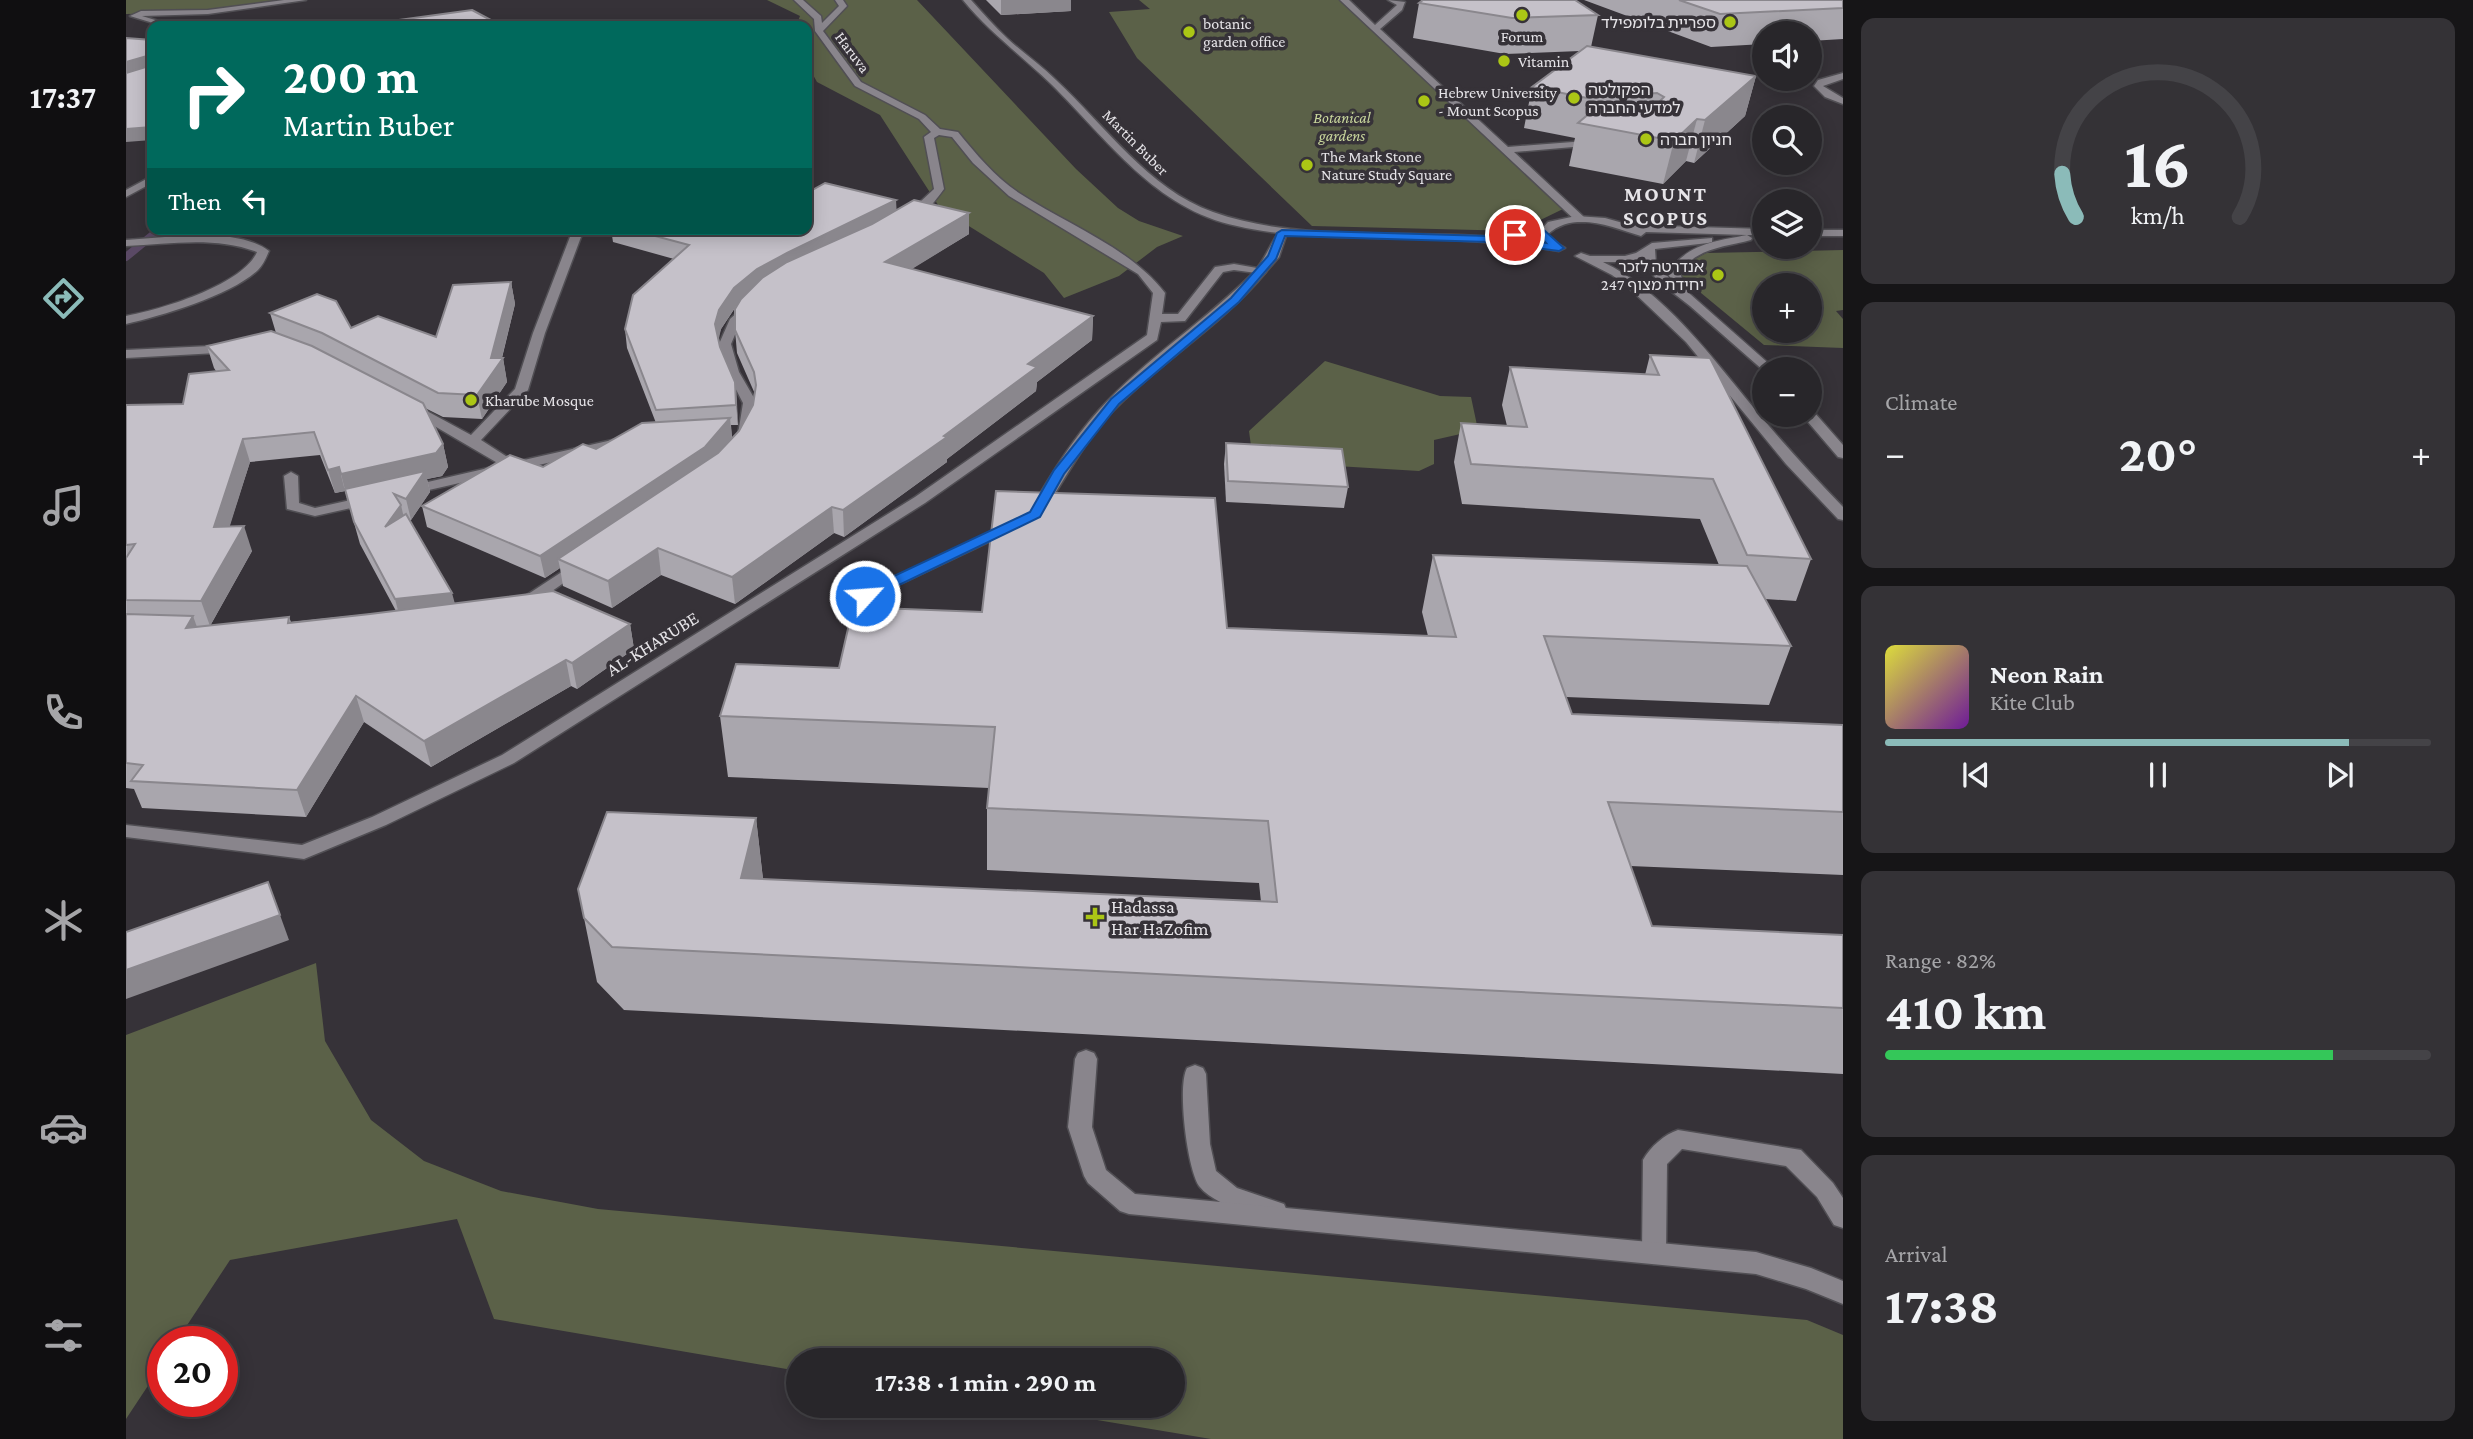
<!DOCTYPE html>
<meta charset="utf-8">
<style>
:root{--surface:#28262a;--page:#343236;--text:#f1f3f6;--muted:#a5a5a8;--line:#444347;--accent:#8bbbb9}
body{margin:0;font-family:"Crimson Pro","Noto Sans Hebrew",serif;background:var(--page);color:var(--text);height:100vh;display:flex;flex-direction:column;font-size:26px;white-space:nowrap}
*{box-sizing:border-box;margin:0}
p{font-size:23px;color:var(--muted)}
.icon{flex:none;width:38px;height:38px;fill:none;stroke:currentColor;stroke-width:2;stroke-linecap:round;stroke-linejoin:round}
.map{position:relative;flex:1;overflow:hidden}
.drawer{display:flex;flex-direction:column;gap:18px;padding:18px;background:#161517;width:630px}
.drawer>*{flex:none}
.top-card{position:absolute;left:21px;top:21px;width:665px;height:214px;border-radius:14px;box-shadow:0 4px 18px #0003,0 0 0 2px var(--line);background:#00695c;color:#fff;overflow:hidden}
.buttons{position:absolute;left:1626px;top:21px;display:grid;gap:14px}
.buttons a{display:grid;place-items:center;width:70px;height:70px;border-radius:50%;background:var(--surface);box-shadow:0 4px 18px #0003,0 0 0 2px var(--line);font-size:35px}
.speed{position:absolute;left:21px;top:1326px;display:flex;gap:14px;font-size:35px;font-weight:700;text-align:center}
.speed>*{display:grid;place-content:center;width:91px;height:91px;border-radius:50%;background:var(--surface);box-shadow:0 4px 18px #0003,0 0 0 2px var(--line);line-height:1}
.speed .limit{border:10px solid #d22;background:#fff;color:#111}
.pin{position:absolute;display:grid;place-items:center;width:60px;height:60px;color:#fff;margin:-30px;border:4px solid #fff;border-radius:50%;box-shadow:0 2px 7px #0007}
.me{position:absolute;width:77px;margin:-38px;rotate:64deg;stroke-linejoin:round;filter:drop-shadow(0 0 5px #0008)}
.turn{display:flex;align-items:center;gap:24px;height:147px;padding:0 21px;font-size:32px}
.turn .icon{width:91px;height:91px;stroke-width:2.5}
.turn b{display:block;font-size:49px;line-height:60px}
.then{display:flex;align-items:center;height:66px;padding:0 21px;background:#0003;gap:14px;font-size:26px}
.big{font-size:52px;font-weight:700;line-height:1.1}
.drawer .tile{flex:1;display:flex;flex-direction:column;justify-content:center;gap:10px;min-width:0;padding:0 24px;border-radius:14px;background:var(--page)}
.drawer .dial{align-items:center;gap:0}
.dial svg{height:182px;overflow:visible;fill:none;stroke:var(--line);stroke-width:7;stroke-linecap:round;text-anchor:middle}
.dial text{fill:var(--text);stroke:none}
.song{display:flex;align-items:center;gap:21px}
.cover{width:84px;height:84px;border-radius:10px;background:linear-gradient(135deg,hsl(60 70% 55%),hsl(280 70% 35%))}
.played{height:7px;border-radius:4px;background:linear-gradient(90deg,var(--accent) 85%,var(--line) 85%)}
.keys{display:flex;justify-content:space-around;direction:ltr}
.heat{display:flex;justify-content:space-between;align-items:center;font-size:38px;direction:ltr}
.charge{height:10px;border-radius:5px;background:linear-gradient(90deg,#34c759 82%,var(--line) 0)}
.trip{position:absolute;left:660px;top:1348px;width:399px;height:70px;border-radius:35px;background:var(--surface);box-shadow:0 4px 18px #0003,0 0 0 2px var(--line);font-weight:700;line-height:70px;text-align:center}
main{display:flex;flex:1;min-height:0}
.tab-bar{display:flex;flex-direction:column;width:126px;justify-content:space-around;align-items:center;background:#100f11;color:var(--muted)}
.tab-bar .icon{width:49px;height:49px}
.tab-bar .selected{color:var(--accent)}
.tab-bar b{font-size:32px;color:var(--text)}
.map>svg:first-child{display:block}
.green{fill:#5b6148;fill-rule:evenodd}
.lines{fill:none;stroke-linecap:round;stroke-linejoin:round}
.stream{stroke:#5a4965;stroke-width:8}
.service-casing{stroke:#514f54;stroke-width:3}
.minor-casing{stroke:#514f54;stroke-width:3}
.tertiary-casing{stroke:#514f54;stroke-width:3}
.service{fill:#89858c;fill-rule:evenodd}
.minor{fill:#89858c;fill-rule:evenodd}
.tertiary{fill:#89858c;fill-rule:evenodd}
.wall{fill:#a9a6ad;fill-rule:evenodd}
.shaded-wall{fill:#8a878d}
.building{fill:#c5c1c9;stroke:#8a878d;stroke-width:2}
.route{fill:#1a73e8;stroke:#114b97;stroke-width:2}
.poi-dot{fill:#abc615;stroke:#363238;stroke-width:2.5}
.labels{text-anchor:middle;stroke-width:7;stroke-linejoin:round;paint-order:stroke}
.far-poi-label{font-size:16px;fill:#e6e4e8;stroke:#363238;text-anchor:start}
.far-street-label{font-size:16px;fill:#e6e4e8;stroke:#363238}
.far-park-label{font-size:16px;font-style:italic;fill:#c9d79d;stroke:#363238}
.street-label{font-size:19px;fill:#e6e4e8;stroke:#363238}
.poi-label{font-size:19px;fill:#e6e4e8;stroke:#363238;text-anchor:start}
.far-district-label{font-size:21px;font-weight:bold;letter-spacing:2px;fill:#e6e4e8;stroke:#363238}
</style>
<main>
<nav class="tab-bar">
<b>17:37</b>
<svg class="icon selected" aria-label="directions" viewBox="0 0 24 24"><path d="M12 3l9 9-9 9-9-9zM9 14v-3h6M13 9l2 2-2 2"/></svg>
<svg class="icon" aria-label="music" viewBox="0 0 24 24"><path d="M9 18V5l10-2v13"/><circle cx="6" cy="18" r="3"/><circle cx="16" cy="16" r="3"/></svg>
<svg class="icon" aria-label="phone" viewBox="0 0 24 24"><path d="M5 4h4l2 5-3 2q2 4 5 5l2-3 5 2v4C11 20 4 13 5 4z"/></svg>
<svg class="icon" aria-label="climate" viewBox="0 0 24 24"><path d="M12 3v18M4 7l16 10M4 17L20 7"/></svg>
<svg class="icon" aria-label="car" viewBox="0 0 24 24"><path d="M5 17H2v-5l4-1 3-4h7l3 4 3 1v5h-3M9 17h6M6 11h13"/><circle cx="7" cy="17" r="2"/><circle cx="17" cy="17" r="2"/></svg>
<svg class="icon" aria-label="filters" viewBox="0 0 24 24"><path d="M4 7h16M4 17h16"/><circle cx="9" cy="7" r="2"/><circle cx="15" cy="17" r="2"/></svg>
</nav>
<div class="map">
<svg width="1717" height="1439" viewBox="0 0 1717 1439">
<rect width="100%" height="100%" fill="#363238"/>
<g class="green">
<path d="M0,0H158C105,8 54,14 0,14Z"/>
<polygon points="641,0 791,0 950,169 992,208 1013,221 1057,236 1031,247 993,276 938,298 918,273 814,208 754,115 691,82 681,64 681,26 670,26 674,16"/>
<polygon points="1013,0 1215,0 1437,209 1392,231 1186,226 1011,58 983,12 1024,9"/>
<path d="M1717,250V310L1710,311L1717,319V348L1638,345L1552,274L1560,264L1580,253ZM1638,285H1684V331H1638Z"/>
<polygon points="1199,361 1314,396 1345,397 1352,430 1308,440 1308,464 1293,471 1127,461 1123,431"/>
<polygon points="190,963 199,1041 245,1120 298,1161 375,1191 472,1209 1681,1320 1717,1335 1717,1439 1085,1439 881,1405 1046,1405 1046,1360 672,1360 672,1371 368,1319 331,1219 104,1260 50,1342 37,1342 37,1363 0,1419 0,1035"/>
</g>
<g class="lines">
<polyline class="stream" points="0,257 34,229"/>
<g class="service-casing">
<g id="service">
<polygon points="1214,0 1223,0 1249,25 1271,5 1262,0 1279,2 1276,10 1254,29 1382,147 1473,140 1475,142 1470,145 1388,152 1459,218 1459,222 1451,222"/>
<path d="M1130,270L1140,272C1099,322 1042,357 996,402C961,435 941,476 915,516H905L903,513C923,477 945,441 973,410C1020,358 1081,320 1130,270Z"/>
<polygon points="885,522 892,526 890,529 745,598 739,600 731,595"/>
<path d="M1069,1065L1077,1068L1080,1074L1084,1144L1090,1171L1111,1188L1158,1204L1161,1211L1158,1218C1145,1223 1133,1217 1121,1212C1105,1207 1084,1200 1073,1186C1061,1168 1051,1086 1061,1068Z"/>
<path d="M1552,1130L1675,1150L1707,1183L1717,1198V1228L1708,1225L1691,1197L1660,1166L1556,1149L1541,1164L1540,1253L1537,1261L1528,1264L1519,1261L1516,1253L1517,1160C1524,1147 1539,1134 1552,1130Z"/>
</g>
</g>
<g class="minor-casing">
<g id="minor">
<polygon points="158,0 180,0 82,14 16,16 49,26 37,26 4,16 15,11 82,10"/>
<path d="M668,0H677L695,16L696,23L713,6L709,0H717L721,6L697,31L735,82L799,115L814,129L832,132C850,154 869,177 893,193C940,224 1005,248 1039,293L1036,314H1052L1089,267L1108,264L1131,268C1140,258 1149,233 1156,230L1161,233L1153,257L1138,274L1108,270L1097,272L1059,321L1035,322L1031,340L799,503L388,763L260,825L178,859L0,837V825L176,845L246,817L376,755L789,497L1021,335L1027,293L1012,274L883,196L847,163L826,137L813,135L808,138L818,189C809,201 795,221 779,220V216L808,189L798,137L805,132L793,119L729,86L689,31L688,19Z"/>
<polygon points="26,176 26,183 0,197 0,190"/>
<polygon points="447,229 458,229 419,333 402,390 355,440 389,462 495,438 502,442 500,445 281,495 276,494 274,491 276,488 375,465 276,407 283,403 288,404 345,435 389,389 407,333"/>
<path d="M52,236C80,235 119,233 143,251C140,258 137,265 132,270C106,295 36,316 0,324V316C34,310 117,285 131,252C89,236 44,244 0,246V240Z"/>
<polygon points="624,301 630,305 614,323 605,344 613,372 631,403 626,434 619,438 612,434 617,403 601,372 593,344 604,319"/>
<polygon points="105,345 109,346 109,352 0,358 0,350"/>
<polygon points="165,472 172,476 173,503 189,508 247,495 254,499 252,502 189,516 161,509 158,476"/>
<polygon points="454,560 462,565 459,568 399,610 387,610 385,607 387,604"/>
<polygon points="960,1050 968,1053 971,1059 966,1127 980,1170 1009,1194 1630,1252 1685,1268 1717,1281 1717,1304 1680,1289 1630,1274 1003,1214 994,1211 962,1183 958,1176 942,1127 949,1059 952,1053"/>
</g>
</g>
<g class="tertiary-casing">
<g id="tertiary">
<path d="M837,0H845C857,13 869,27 882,39C897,53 915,65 930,80C979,125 1022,189 1087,212C1178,244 1286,228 1382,238C1398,239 1426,239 1439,248L1433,251C1379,242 1324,239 1269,238C1216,237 1163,238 1111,226C1029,209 982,140 925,84C895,55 864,33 837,0Z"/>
<polygon points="1717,73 1717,79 1697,86 1717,98 1717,104 1699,97 1688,86 1692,80"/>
<path d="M1450,216L1479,218L1504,225L1638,229V235H1621L1626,238L1625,240C1599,247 1568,248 1554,274L1564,294L1649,369L1638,371L1564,306L1533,282L1518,264V258L1499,262H1477C1537,291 1585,356 1627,407C1656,442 1686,475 1717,507V520L1712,519L1660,464L1560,342L1502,287L1486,275L1449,256L1455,253L1464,256H1499L1510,253L1526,243L1586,238V242L1582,243L1529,249L1530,264L1547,282L1542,274C1559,244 1590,241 1621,235L1520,232L1515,236C1485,227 1449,210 1422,234L1413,232L1422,222Z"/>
<rect x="1684" y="230" width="33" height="6"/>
<polygon points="1684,411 1688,412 1717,445 1717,458 1712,457 1676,415 1684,415"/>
</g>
</g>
<use href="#service" class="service"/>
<use href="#minor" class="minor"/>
<use href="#tertiary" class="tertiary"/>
</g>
<g class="wall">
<polygon points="860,0 945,0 945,11 875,15"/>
<polygon points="1458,0 1717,0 1717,39 1684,41 1684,33 1638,33 1638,44 1585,47"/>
<polygon points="1293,3 1472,15 1465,47 1630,76 1619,116 1568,163 1560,161 1537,184 1443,166 1449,138 1398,128 1406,87 1454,51 1379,54 1287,38"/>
<path d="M770,210L843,213V234L785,269L967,316L966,340L911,382L910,391L821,459V462L718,537L708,533L609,604L535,575L486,608L437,586L434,568L419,578L301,527L296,506L470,449L530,423L501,348L499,329L548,259L487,242L485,229H681ZM611,305L609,330L611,353L629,394L627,405L613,431L606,438L605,425H612L609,382L594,347L592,338L595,329Z"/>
<path d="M385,282L389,304L376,358H377L381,382L356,419L317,417L299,408L317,444L322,467L316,476L301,479L304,492L285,520H283L329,604L504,624L508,649L451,689L445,686L305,767L238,722L180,817L16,808L8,789L0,788V405L57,404L90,371L88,368L81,346L150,333L144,313L225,328L310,337ZM194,455L209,493L219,491L234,544L270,611L165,622L163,617L84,626L126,551L103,527L124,462Z"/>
<polygon points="1524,355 1685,559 1670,601 1639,599 1665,646 1643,705 1440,697 1446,714 1717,725 1717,875 1504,866 1526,926 1717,935 1717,1074 498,1010 471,982 458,918 630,818 637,879 1135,902 1133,883 861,870 861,808 863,788 602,777 594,716 713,668 1101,628 1302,636 1296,612 1307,555 1593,565 1574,519 1336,504 1328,462 1335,423 1381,426 1376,405 1384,367 1519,375"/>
<polygon points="1100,443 1222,487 1218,508 1100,502 1098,464"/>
</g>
<g class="shaded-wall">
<polygon points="875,0 945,0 945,11 875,15"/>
<polygon points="24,55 26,68 0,76 0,62"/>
<polygon points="1630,76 1619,116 1568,163 1579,120"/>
<polygon points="1571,119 1560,161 1537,184 1548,141"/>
<polygon points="26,127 26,140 0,142 0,129"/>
<polygon points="770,200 771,217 633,287 610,306 595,329 592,343 589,324 593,310 608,288 631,269 661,253"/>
<polygon points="843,213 843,234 760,285 759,262"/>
<polygon points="385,282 389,304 375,361 377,358 381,382 356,419 351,395 365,358"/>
<polygon points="967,316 966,340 911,382 910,391 821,459 821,462 718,537 717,510 818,436 902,364"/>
<polygon points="609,382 611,402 612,425 610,405"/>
<polygon points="604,418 606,439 581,468 432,559 434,568 419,578 414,556"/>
<polygon points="117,439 124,462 96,551 88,527"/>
<polygon points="317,444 322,467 316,476 301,479 304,492 285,520 280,499 292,482 221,498 215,474"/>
<polygon points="213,467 219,491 209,493 202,470"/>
<polygon points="275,505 280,527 259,527"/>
<polygon points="706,507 708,533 609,604 606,577"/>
<polygon points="118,526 126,551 84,626 75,601"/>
<polygon points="532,548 535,575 486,608 482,581"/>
<polygon points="326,593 332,615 275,622 269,599"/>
<polygon points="67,616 76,641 60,628"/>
<polygon points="504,624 508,649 451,689 446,663"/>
<polygon points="440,660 445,686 305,767 298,741"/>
<polygon points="230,696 238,722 180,817 171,790"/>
<polygon points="630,818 637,880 615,878"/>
<polygon points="154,915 163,940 0,999 0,970"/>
</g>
<g class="building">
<polygon points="1297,0 1449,0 1472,15 1386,18 1293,3"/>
<polygon points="1553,0 1717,0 1717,8 1594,14"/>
<polygon points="346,10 376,26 257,26 276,23 273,20"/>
<polygon points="0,38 26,40 26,127 0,129 0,73 23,66 24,55 0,62"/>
<polygon points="1461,46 1630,76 1579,120 1571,119 1548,141 1452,123 1471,107 1532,103 1538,97 1531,93 1461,98 1406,87"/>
<polygon points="699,183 770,200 661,253 631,269 608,288 593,310 589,324 594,347 609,382 610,405 530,410 499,329 507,295 563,245 503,229 681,229 681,193"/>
<polygon points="788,200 843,213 759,262 967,316 902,364 911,367 818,436 821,437 717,510 706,507 606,577 532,548 482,581 432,559 592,453 613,431 627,405 630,385 628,372 609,330 609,309 615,299 636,278 661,262 746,224"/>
<polygon points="385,282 365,358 377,358 351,395 312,393 196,333 144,313 191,294 210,301 225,328 252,316 310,337 327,285"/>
<polygon points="145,331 186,346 297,403 317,444 310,453 215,474 213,467 202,470 188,432 117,439 88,527 118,526 75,601 0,600 0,558 9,544 0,545 0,405 57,404 63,374 103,370 81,346"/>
<polygon points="1524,355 1584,358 1685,559 1621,555 1587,479 1345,464 1335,423 1401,427 1384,367 1533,375"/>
<polygon points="604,418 579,447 414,556 296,506 384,455 417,467 457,444 470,449 516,423"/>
<polygon points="1100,443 1216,449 1222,487 1102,481"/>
<polygon points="299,471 280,499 268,494 275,505 259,527 280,514 326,593 269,599 228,522 219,489"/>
<polygon points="870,491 1089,498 1101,628 1330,637 1307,555 1621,566 1665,646 1418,636 1446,714 1717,725 1717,812 1482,802 1526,926 1717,935 1717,1008 486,947 458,918 452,889 481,812 630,818 615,878 1151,902 1142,821 861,808 869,727 594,716 610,664 713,668 727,607 856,612"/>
<polygon points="427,591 504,624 446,663 440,660 298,741 230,696 171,790 5,781 17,765 0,763 0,614 67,616 60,628 163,617 162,623 244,614"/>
<polygon points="142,882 154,915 0,970 0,932"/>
</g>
<polygon class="route" points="1156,230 1363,236 1420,243 1414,236 1389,238 1384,235 1418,230 1438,248 1433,251 1363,242 1159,236 1150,259 1113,302 993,404 938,474 914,517 744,599 734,599 732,596 734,592 904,512 928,470 985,399 1105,298 1142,256 1151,233"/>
<g class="poi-dot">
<circle cx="1396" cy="15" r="7"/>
<circle cx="1604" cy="22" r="7"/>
<circle cx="1063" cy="32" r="7"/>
<circle cx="1378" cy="61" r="7"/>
<circle cx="1448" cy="98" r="7"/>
<circle cx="1298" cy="101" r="7"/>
<circle cx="1520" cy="139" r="7"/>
<circle cx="1181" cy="165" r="7"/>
<circle cx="1592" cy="275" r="7"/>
<circle cx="345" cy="400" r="7"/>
<path d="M965.5 906.5h7v7h7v7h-7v7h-7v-7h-7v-7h7z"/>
</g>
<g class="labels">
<g class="far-poi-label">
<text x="1590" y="28" text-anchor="end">ספריית בלומפילד</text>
<text x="1077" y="29">botanic<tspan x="1077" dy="18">garden office</tspan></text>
<text x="1396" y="42" text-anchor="middle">Forum</text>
<text x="1392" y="67">Vitamin</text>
<text x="1462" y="95">הפקולטה<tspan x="1462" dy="18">למדעי החברה</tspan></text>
<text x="1312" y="98">Hebrew University<tspan x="1312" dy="18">- Mount Scopus</tspan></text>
<text x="1534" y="145">חניון חברה</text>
<text x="1195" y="162">The Mark Stone<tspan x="1195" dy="18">Nature Study Square</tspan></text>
<text x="1578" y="272" text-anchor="end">אנדרטה לזכר<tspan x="1578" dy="18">יחידת מצוף 247</tspan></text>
<text x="359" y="406">Kharube Mosque</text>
</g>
<g class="far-street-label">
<text transform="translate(727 52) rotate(53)" y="6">Haruva</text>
<text transform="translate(1010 142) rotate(45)" y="6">Martin Buber</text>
</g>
<g class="far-park-label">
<text x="1216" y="123">Botanical<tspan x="1216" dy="18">gardens</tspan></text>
</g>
<g class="street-label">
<text transform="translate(526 643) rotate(-32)" y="7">AL-KHARUBE</text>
</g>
<g class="poi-label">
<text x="985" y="913">Hadassa<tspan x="985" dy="22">Har HaZofim</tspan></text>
</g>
<g class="far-district-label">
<text x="1540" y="201">MOUNT<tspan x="1540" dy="24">SCOPUS</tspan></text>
</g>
</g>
</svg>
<div class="buttons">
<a><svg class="icon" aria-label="sound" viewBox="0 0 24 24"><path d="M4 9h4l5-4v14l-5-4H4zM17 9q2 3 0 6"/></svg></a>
<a><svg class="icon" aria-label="search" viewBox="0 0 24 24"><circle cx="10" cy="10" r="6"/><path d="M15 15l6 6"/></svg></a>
<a><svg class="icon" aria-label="layers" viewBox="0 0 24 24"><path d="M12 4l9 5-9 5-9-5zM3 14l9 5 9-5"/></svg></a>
<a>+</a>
<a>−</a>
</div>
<div class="speed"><div class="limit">20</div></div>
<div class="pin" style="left:1389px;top:235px;background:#d93025"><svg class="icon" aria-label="arrive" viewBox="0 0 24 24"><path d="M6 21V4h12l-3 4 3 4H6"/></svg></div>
<svg class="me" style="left:739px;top:596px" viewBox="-20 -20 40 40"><circle r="17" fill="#1a73e8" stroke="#fff" stroke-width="3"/><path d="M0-11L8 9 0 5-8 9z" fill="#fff"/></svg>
<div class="trip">17:38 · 1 min · 290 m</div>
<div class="top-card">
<div class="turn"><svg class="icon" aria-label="right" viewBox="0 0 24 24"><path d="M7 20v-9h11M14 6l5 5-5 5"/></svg><div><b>200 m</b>Martin Buber</div></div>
<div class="then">Then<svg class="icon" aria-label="left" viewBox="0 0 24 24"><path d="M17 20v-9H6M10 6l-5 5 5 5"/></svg></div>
</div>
</div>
<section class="drawer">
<div class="tile dial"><svg viewBox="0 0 100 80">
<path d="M14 69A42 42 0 1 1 86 69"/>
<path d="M14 69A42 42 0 0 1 8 50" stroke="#8bbbb9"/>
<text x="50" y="56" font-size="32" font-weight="700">16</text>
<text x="50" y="72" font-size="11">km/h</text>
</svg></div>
<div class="tile"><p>Climate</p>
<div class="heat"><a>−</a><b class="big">20°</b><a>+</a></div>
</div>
<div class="tile">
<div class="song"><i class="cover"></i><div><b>Neon Rain</b><p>Kite Club</p></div></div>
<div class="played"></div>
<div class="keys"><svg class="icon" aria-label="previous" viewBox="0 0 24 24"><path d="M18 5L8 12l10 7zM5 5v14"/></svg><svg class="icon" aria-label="pause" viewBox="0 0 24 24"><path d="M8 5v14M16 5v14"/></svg><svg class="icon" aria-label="next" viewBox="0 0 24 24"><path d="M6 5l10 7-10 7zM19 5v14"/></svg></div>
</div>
<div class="tile"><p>Range · 82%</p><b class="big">410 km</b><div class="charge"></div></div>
<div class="tile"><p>Arrival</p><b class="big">17:38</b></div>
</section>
</main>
